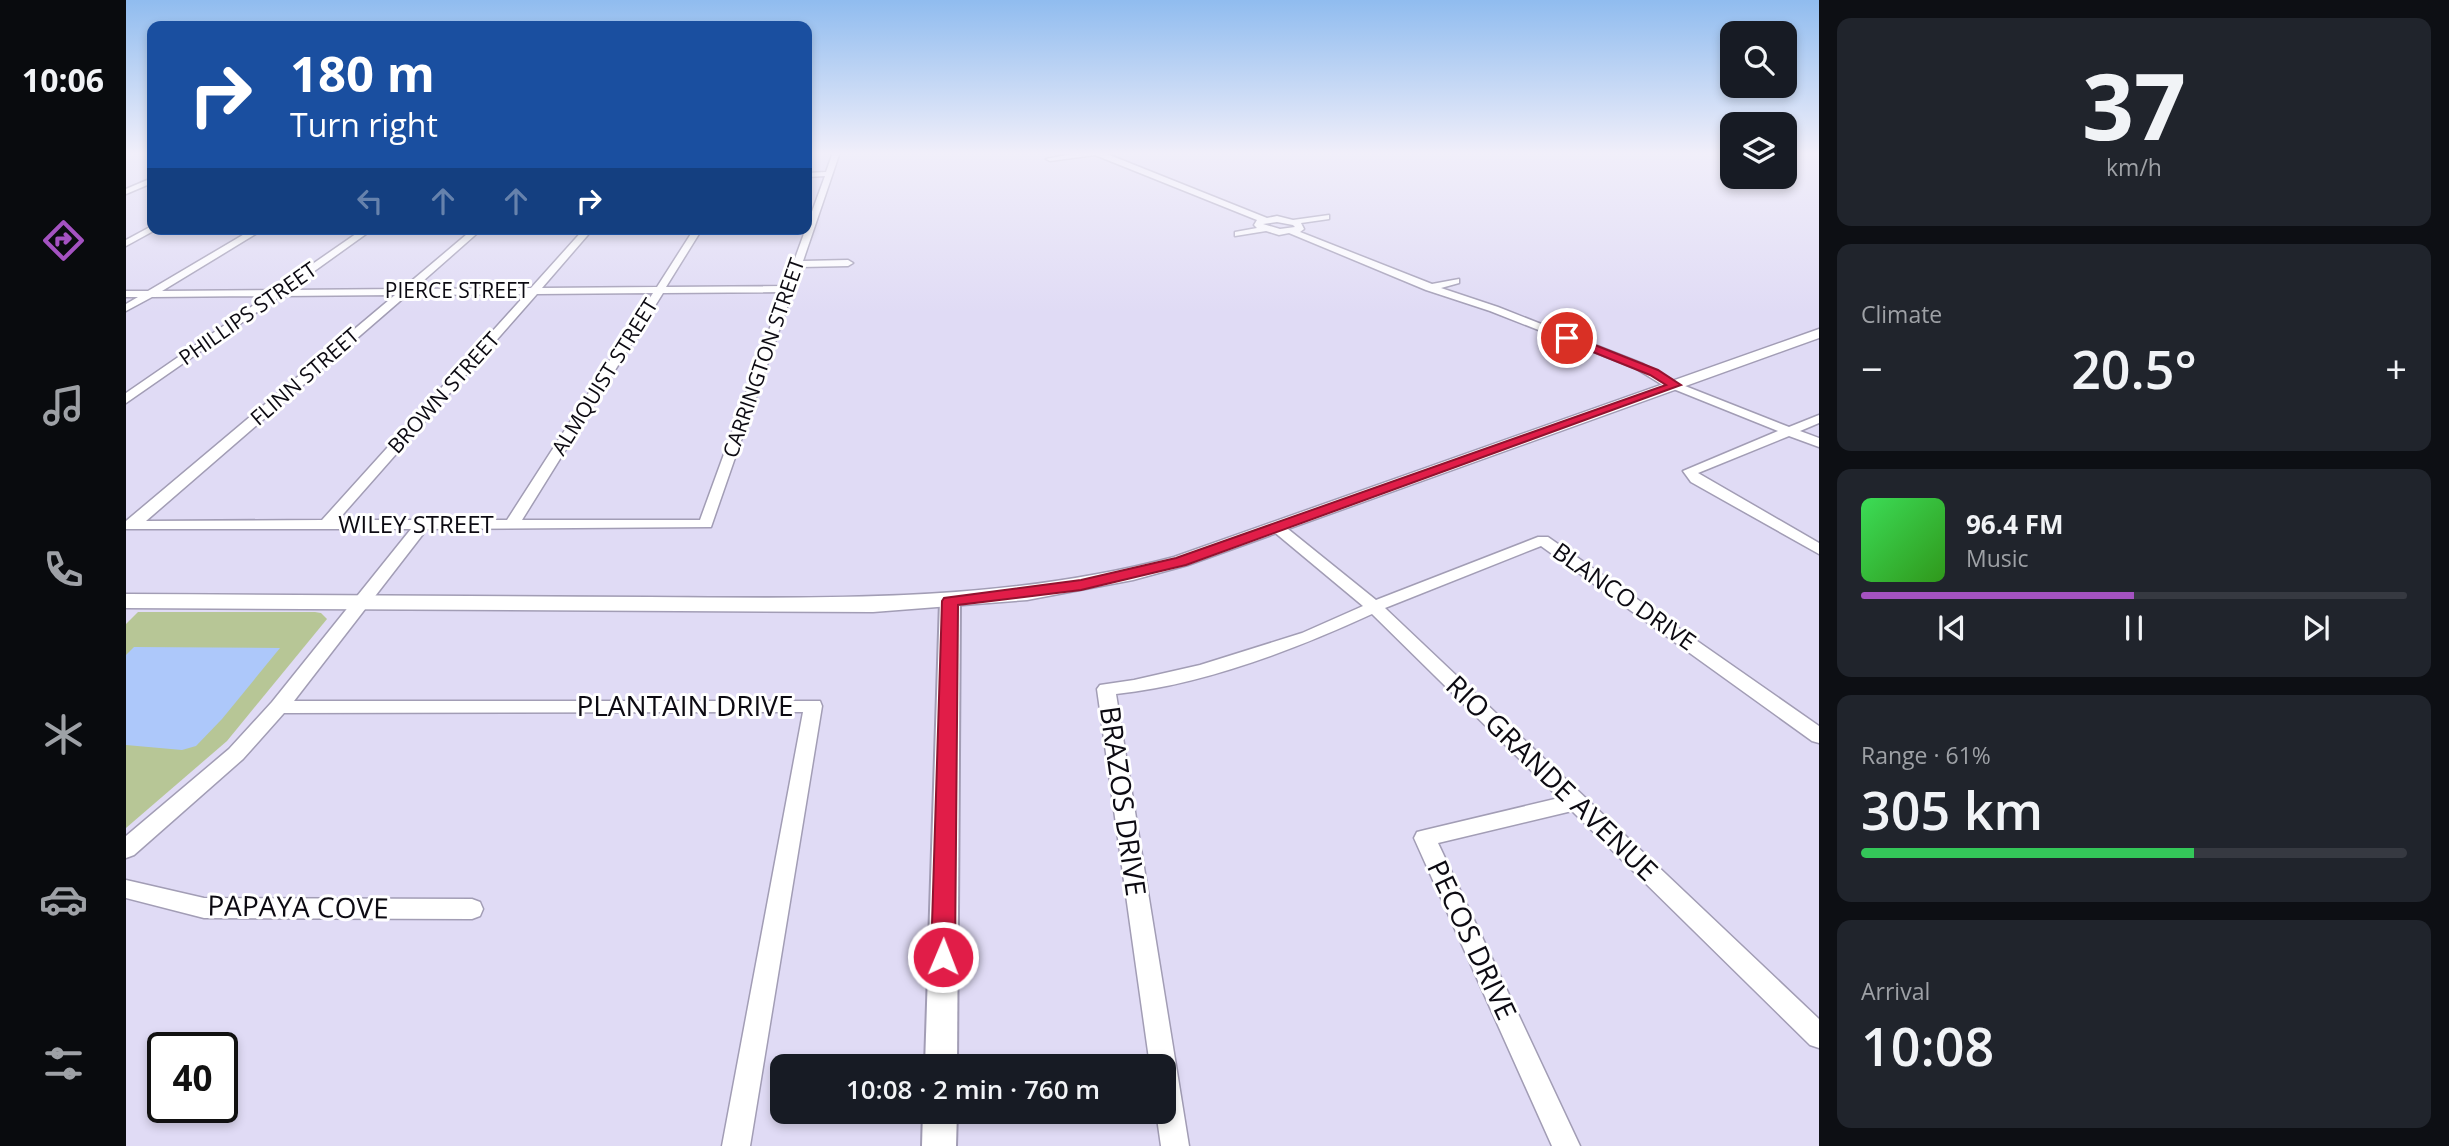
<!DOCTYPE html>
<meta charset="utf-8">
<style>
:root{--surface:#171b24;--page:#20242c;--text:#f1f3f6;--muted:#9ea1a6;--line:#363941;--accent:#a452c1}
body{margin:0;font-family:"Open Sans",sans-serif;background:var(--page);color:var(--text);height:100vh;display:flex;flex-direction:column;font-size:26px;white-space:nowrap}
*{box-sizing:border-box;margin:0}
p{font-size:23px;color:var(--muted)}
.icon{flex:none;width:38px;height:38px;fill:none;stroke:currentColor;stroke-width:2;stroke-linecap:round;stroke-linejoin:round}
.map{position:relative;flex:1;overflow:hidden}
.details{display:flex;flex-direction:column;gap:18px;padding:18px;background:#0d0f14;width:630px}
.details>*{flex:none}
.banner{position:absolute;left:21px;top:21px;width:665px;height:214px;border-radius:14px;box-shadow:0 4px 10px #0003;background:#1a4fa0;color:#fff;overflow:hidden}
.tools{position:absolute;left:1594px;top:21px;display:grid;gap:14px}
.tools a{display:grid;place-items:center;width:77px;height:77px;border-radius:14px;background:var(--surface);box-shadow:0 4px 10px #0003;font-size:35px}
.speed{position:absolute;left:21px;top:1032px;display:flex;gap:14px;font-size:35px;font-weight:700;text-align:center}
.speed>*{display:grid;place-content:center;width:91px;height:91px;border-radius:50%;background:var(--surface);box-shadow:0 4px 10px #0003;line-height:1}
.speed .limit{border:4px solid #111;border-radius:10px;background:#fff;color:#111}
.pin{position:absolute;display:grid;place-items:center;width:60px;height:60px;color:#fff;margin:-30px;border:4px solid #fff;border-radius:50%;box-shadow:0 2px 7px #0007}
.me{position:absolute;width:77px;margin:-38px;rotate:1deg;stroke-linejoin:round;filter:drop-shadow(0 0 5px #0008)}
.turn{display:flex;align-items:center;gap:24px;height:147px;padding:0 28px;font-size:32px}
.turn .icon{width:91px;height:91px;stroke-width:2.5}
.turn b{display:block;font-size:49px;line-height:60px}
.lanes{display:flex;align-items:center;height:66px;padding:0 28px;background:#0003;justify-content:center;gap:35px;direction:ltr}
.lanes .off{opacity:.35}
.big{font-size:52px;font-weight:600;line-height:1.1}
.details .widget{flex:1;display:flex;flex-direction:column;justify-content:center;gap:10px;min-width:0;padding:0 24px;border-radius:14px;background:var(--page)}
.details .dial{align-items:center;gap:0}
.dial b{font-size:91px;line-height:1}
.song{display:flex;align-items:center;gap:21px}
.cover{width:84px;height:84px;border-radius:10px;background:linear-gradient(135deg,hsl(130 70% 55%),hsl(110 70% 35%))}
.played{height:7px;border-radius:4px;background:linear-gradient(90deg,var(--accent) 50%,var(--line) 50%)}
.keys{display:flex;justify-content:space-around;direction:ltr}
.heat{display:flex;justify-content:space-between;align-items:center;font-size:38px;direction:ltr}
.charge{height:10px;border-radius:5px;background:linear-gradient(90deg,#34c759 61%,var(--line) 0)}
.trip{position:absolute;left:644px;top:1054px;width:406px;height:70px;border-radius:14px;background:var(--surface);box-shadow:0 4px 10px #0003;font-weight:600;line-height:70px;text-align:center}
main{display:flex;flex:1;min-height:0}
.tab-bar{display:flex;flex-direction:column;width:126px;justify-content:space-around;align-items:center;background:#090b0e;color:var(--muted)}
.tab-bar .icon{width:49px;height:49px}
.tab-bar .active{color:var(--accent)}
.tab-bar b{font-size:32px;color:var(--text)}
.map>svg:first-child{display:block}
.green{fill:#b7c696}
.water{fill:#adc8fa}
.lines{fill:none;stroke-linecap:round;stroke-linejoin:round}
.minor-casing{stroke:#a29db5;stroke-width:3}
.tertiary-casing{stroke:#a29db5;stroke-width:4}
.secondary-casing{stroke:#a29db5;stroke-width:3}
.minor{fill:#fff;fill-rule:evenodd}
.tertiary{fill:#fff;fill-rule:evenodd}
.secondary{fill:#fff;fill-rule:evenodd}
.route{fill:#e11d48;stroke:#92132f;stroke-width:2}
.labels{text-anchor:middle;stroke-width:6;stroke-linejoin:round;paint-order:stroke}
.far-street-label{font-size:21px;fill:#0c0a12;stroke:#fff}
.street-label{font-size:24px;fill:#0c0a12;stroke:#fff}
.near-street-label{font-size:28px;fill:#0c0a12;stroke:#fff}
</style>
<main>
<nav class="tab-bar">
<b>10:06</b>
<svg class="icon active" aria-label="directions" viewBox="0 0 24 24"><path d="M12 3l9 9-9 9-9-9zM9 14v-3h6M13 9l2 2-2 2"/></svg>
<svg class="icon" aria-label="music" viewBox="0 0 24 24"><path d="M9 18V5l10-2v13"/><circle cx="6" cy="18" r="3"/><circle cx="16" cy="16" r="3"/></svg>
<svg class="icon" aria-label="phone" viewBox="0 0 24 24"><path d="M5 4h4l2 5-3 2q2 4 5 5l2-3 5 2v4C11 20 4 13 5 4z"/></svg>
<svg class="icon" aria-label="climate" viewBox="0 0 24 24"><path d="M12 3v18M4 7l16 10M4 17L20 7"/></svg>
<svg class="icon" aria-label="car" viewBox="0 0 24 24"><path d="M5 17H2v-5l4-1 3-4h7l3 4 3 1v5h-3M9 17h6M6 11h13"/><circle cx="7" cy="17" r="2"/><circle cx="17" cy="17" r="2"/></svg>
<svg class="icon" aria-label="filters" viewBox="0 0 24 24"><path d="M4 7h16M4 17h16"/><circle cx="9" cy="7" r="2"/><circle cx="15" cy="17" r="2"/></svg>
</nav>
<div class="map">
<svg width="1693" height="1146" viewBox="0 0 1693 1146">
<rect width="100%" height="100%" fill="#e0dbf5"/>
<polygon class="green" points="12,612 189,612 195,613 201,619 101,741 0,828 0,624"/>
<polygon class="water" points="8,647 154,648 96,719 70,746 56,750 0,745 0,655"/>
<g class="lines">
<g class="minor-casing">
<g id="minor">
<path d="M707,152H714L677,261L722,260L727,263L722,266L675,267L585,527L301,529L168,701H694L696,706L624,1146H596L677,712L158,713L117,759L8,855L0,858V836L103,749L146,702L285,529H0V521L269,295L154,296L0,403V393L141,296L26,297L0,311V304L12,297H0V291H22L127,229H138L36,291L149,290L237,229H247L162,290L276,289L347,229H356L288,289L405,288L458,229H467L416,288L531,287L568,229H576L540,287L659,286L699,176L681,177V173L700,172ZM657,292L574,520H396L537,293ZM527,293L381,520H212L411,294ZM400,294L196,520L20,521L281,295Z"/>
<path d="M955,152H976L1141,218L1151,216L1167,220L1203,215V219L1175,223L1178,229L1174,232L1306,284L1333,279V283L1315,288L1372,307L1517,364L1554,384L1663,427L1693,415V423L1674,431L1693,438V447L1663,436L1572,473L1693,543V554L1565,482L1557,471L1652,431L1535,384L1509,368L1364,311L1300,290L1163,233L1153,235L1140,231L1109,236V232L1131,228L1128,225L1131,220L969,155L924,161L920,159ZM1151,222L1167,225L1169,227L1154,229L1137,224Z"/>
<polygon points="26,178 26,183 0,194 0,189"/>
<polygon points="24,227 31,229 0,246 0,240"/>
<path d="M1152,524L1157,525L1250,600L1412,537H1422L1693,726V743L1686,741L1415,546L1259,608L1693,1019V1048L1684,1045L1446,811L1312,843L1454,1146H1426L1288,838L1291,832L1299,830L1433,798L1246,614C1168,650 1076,685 990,694L1063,1146H1035L1030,1111H1038V1066H1024L971,689L974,685L1008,680L1074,665L1176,633L1237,606L1147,531L1145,528L1147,525Z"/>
<polygon points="0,880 78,898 346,899 354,902 357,909 354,916 346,919 78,918 0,898"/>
</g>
</g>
<g class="tertiary-casing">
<g id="tertiary">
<polygon points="824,595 831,597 834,601 831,1066 799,1066 814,601 817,597"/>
<polygon points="797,1111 831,1111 830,1146 796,1146"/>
</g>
</g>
<g class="secondary-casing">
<path id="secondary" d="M1693,329V338L1062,565L1007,580L901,600L747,612L0,608V594C174,595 349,596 523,597C700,598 875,603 1048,557Z"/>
</g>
<use href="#minor" class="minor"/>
<use href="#tertiary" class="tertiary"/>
<use href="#secondary" class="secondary"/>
</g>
<linearGradient id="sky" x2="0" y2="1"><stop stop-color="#90bcef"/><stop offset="0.49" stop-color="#f1effa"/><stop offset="1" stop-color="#f1effa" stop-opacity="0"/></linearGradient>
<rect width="1693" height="313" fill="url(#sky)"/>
<polygon class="route" points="1441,334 1532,370 1555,385 1060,565 955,590 832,605 829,957 826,964 817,967 809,964 805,957 816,601 818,598 955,580 1050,558 1540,385 1524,375 1437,340 1435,338"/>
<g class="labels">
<g class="far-street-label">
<text x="331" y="298">PIERCE STREET</text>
<text transform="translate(122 314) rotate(-35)" y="7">PHILLIPS STREET</text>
<text transform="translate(638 358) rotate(-71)" y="7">CARRINGTON STREET</text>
<text transform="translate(179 377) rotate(-41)" y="7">FLINN STREET</text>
<text transform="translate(479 377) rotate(-58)" y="7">ALMQUIST STREET</text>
<text transform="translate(318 393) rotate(-48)" y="7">BROWN STREET</text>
</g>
<g class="street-label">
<text x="290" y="533">WILEY STREET</text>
<text transform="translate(1498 597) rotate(35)" y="8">BLANCO DRIVE</text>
</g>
<g class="near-street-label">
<text x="559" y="716">PLANTAIN DRIVE</text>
<text transform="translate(1426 778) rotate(44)" y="10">RIO GRANDE AVENUE</text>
<text transform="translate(997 801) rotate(82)" y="10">BRAZOS DRIVE</text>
<text transform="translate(172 907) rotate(1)" y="10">PAPAYA COVE</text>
<text transform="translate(1346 940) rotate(65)" y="10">PECOS DRIVE</text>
</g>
</g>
</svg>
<div class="tools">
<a><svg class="icon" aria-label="search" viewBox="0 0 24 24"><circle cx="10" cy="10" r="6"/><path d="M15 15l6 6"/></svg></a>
<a><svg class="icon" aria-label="layers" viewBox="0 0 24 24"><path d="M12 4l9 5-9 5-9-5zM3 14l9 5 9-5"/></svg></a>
</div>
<div class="speed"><div class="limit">40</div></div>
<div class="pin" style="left:1441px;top:338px;background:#d93025"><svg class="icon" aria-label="arrive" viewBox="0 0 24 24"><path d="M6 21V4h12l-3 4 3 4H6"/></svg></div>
<svg class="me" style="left:817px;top:957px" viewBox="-20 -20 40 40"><circle r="17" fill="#e11d48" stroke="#fff" stroke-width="3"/><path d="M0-11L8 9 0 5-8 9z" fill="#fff"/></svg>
<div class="trip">10:08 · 2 min · 760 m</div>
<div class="banner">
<div class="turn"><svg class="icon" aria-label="right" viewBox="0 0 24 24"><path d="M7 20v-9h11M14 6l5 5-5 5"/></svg><div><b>180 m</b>Turn right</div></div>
<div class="lanes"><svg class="icon off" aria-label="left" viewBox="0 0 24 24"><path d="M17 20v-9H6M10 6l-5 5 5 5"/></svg><svg class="icon off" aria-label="ahead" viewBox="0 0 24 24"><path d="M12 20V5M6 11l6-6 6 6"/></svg><svg class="icon off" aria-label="ahead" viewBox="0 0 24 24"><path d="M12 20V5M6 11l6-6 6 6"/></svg><svg class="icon" aria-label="right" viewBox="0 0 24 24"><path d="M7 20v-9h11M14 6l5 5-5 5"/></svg></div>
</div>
</div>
<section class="details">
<div class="widget dial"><b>37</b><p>km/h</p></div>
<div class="widget"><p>Climate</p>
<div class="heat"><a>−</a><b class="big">20.5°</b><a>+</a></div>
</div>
<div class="widget">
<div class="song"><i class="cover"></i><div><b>96.4 FM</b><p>Music</p></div></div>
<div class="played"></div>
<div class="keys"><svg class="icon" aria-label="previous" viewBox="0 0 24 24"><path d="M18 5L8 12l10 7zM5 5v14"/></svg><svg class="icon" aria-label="pause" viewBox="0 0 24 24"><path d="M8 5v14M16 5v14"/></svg><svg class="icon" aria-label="next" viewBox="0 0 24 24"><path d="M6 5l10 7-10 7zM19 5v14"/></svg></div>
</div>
<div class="widget"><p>Range · 61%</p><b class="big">305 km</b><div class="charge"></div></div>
<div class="widget"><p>Arrival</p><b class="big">10:08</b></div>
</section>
</main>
